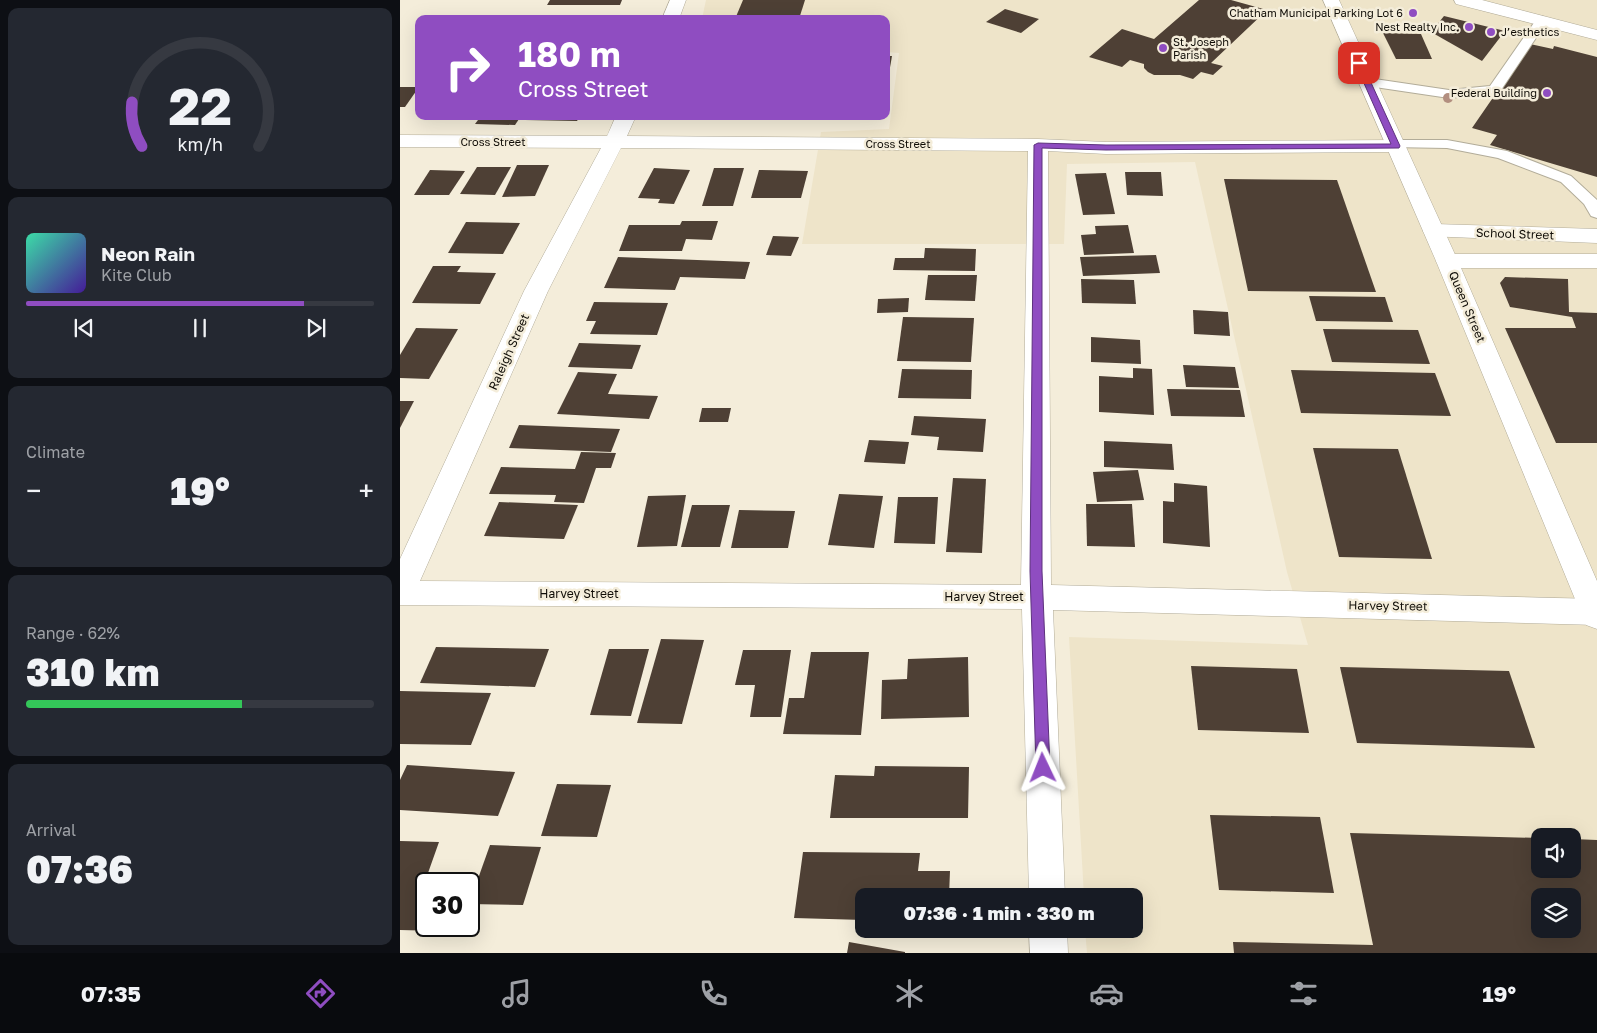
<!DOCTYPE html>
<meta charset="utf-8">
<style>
:root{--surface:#171b24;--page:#242831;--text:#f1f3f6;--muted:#9ea1a6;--line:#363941;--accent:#8f4dc1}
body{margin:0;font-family:"Golos Text",sans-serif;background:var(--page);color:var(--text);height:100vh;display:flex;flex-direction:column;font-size:19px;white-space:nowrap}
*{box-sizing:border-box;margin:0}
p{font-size:16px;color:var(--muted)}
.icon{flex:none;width:28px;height:28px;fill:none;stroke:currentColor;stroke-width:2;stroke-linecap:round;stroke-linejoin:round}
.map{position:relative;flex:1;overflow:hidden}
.details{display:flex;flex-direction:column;gap:8px;padding:8px;background:#0d0f14;width:400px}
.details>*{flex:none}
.hud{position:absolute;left:15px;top:15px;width:475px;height:105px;border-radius:10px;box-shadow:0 5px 20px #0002;background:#8f4dc1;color:#fff;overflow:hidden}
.fabs{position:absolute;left:1131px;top:828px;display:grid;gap:10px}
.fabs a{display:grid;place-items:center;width:50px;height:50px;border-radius:10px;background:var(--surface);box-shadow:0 5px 20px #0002;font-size:25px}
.speed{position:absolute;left:15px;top:872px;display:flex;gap:10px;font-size:25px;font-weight:700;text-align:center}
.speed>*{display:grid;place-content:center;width:65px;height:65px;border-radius:50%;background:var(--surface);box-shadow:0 5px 20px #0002;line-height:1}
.speed .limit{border:2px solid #111;border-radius:8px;background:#fff;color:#111}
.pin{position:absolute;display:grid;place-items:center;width:42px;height:42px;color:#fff;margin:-21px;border-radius:10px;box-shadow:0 2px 8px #0006}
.me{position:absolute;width:55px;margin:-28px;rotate:358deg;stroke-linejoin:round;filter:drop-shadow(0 0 4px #0008)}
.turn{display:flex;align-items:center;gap:18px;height:105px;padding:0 20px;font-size:22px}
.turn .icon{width:65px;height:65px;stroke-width:2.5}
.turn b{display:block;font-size:35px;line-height:42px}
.big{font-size:38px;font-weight:800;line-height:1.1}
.details .tile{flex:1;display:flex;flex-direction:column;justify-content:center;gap:8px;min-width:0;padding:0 18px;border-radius:10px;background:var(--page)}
.details .dial{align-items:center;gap:0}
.dial svg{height:130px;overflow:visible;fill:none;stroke:var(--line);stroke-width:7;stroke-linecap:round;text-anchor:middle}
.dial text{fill:var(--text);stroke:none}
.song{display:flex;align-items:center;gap:15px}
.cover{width:60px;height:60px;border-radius:8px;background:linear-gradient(135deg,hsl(160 70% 55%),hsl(260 70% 35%))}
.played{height:5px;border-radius:2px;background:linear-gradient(90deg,var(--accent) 80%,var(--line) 80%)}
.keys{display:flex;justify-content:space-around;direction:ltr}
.heat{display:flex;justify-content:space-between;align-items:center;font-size:28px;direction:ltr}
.charge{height:8px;border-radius:4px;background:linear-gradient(90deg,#34c759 62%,var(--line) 0)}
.trip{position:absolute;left:455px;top:888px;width:288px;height:50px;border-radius:10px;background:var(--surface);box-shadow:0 5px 20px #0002;font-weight:800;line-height:50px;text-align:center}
.dock{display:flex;height:80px;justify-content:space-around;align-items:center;background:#090b0e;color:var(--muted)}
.dock .icon{width:35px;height:35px}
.dock .current{color:var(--accent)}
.dock b{font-size:22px;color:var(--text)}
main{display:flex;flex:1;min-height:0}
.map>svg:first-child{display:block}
.built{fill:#eee4c9;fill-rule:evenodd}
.building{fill:#4e4035;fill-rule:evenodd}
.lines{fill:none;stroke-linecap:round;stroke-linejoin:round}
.lane-casing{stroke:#b2ac99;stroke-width:2}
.street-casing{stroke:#b2ac99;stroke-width:1}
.secondary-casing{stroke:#b2ac99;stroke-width:1}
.lane{fill:#fff;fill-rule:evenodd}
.street{fill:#fff;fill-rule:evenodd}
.secondary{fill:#fff;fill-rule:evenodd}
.tree{fill:#b28e7f}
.route{fill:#8f4dc1;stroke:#5d327d}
.poi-dot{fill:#8f4dc1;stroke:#f4edda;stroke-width:2}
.labels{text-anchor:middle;stroke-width:5;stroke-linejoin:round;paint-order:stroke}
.far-poi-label{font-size:11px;fill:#110e08;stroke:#f4edda;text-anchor:end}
.far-street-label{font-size:11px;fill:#110e08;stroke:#f4edda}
.street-label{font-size:12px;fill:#110e08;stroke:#f4edda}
</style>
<main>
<section class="details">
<div class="tile dial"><svg viewBox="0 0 100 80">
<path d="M14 69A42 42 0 1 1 86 69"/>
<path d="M14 69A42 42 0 0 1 8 42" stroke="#8f4dc1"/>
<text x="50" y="56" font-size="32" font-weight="700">22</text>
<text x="50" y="72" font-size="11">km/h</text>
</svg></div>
<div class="tile">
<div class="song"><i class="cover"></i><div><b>Neon Rain</b><p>Kite Club</p></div></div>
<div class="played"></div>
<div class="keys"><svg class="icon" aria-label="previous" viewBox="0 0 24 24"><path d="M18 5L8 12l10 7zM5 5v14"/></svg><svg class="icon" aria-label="pause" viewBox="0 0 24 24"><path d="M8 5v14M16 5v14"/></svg><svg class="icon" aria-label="next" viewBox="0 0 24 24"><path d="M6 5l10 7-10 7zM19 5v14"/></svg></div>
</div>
<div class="tile"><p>Climate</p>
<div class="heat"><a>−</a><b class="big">19°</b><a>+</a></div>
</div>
<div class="tile"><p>Range · 62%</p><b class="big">310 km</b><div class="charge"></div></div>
<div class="tile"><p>Arrival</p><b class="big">07:36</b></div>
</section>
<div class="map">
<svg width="1197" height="953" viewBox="0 0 1197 953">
<rect width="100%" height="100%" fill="#f4edda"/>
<path class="built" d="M306,0H1197V953H687L685,929H734V896H684L669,637L908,645L887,572L795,162L667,164L664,244H402L421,132L489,129L499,53L486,52V19H302ZM1140,836H1172V869H1140ZM1140,896H1172V929H1140Z"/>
<g class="building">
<polygon points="150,0 222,0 220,5 147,5"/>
<polygon points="343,0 405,0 399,19 335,19"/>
<polygon points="799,0 831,0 867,10 811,63 823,66 813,75 801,72 793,79 780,75 754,75 748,72 744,68 744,64 730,60 722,67 689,57 722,29 754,39"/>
<polygon points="605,9 639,19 621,33 586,22"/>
<polygon points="160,15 215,16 214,19 158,19"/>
<polygon points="1044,16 1105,31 1082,61 1031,32"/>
<polygon points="983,33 1021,34 1032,59 996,59"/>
<polygon points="1130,44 1153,49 1154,46 1197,57 1197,177 1090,145 1097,135 1072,128"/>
<polygon points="486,56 492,56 488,79 486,79"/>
<polygon points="0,87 19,87 5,107 0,107"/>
<polygon points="81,116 121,116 115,125 75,124"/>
<polygon points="128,116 180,116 177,121 125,120"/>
<polygon points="117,165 149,165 135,196 102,197"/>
<polygon points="77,167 111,167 95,195 60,194"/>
<polygon points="254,168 290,170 274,204 258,203 260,199 238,198"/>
<polygon points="314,168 344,168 333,206 302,206"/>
<polygon points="30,170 65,171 49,195 14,195"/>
<polygon points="359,170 408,171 401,198 351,198"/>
<polygon points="725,172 761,172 763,196 727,195"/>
<polygon points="706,173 715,214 683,215 675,174"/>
<polygon points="824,179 937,180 976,292 848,291"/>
<polygon points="282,221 318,221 312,240 286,239 282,251 219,251 229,225 280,225"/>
<polygon points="66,222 120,223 103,254 48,253"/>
<polygon points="728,225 734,253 684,255 681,235 696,234 695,226"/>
<polygon points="373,236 399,237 391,256 366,255"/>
<polygon points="525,248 576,249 575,271 493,270 495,258 524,258"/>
<polygon points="756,255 760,273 683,276 680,257"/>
<polygon points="218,257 350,262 345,279 280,277 275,290 204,288"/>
<polygon points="33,266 61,266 57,272 96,273 80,304 12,303"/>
<polygon points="528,275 577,275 575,301 525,300"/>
<polygon points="1105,277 1168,279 1169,312 1197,313 1197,443 1156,443 1105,328 1176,328 1172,317 1110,307 1100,283"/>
<polygon points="681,279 734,280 736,304 682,303"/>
<polygon points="909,296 985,297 993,322 916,321"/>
<polygon points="509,298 508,312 477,313 478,299"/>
<polygon points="194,302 268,303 257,335 190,334 196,321 186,321"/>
<polygon points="793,310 828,312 830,336 794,334"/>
<polygon points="503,317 574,318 571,362 497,361"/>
<polygon points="16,328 58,329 29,379 0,378 0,355"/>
<polygon points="923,329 1018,330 1030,364 932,362"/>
<polygon points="691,337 740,340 741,364 691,362"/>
<polygon points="179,343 241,345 232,369 168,367"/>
<polygon points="783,365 835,367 839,388 786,387"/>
<polygon points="733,368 752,369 754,415 699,412 699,376 733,378"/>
<polygon points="502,369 572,370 571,399 498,398"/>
<polygon points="891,370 1035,373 1051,416 901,413"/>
<polygon points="178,372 217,374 208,394 258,396 249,419 157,414"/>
<polygon points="767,389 840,390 845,417 771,416"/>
<polygon points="0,401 14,401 0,428"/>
<polygon points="302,408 331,408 328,422 299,422"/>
<polygon points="514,416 586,419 583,452 537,450 539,437 511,435"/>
<polygon points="119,425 220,429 211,452 109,448"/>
<polygon points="469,440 509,442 505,464 464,462"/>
<polygon points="704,441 772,444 774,470 704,467"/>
<polygon points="913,448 998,449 1032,559 939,557"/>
<polygon points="181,452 216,453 211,468 196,468 184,503 154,502 156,495 89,494 101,467 175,469"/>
<polygon points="738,470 744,500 697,502 693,472"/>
<polygon points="553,478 586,479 582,553 546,552"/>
<polygon points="774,483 807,486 810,547 763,543 763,501 774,502"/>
<polygon points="439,494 483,496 474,548 428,545"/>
<polygon points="286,495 277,546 237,547 248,496"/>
<polygon points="498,497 538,497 535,544 494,543"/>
<polygon points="99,502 178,505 164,539 84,536"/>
<polygon points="686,504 732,504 735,547 687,546"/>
<polygon points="292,505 330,505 320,547 281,547"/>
<polygon points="339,510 395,511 388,548 331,548"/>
<polygon points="261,639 304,640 282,724 237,723"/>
<polygon points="36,647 149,649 135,687 20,683"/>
<polygon points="209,649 249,649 231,716 190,715"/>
<polygon points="343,650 391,650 381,717 350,717 355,685 335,685"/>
<polygon points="411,652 469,652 461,735 383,734 389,698 404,698"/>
<polygon points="568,657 569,717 481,719 482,680 507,679 508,659"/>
<polygon points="791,666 897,669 909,733 798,730"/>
<polygon points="940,667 1109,671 1135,748 957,743"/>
<polygon points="0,691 91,693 71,745 0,744"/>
<polygon points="7,765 115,772 98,816 0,810 0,780"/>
<polygon points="475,766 569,767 568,818 430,818 435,775 474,776"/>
<polygon points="157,784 211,785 197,837 141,836"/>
<polygon points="810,815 920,817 934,893 819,890"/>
<path d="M950,833L1140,838V869H1172V839L1197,840V953H834L833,942L973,945ZM1140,896H1172V929H1140Z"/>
<polygon points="0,841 39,842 28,873 60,874 57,884 26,884 26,926 42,926 41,931 0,930"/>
<polygon points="90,845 141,847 123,905 69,904"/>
<polygon points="403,852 520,853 518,871 550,871 549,896 464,896 464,920 394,918"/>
<polygon points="449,942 505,952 505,953 447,953"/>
</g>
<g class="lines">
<g class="lane-casing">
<g id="lane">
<polygon points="1142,16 1148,20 1099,93 1049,98 968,86 961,82 968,78 1049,90 1090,86 1138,17"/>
<polygon points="995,140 1047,140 1107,151 1171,176 1197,200 1197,218 1191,216 1184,204 1161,182 1098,158 1047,148 990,147 988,144 990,141"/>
</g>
</g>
<g class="street-casing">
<g id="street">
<polygon points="270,0 286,0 279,19 262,19"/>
<path d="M216,116H236L227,136L638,139L706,142L996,140L1003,142L1006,146L1003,150L996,152L706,154L648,151L651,585L1197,599V625L653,610L665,896H629L622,609L0,605V559L124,291L201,148L0,147V135L207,136ZM221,148L628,151L621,585L20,581L148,291Z"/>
<polygon points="1034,224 1197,229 1197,243 1026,236 1023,231 1026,226"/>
<polygon points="1047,254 1197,254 1197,268 1047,268 1039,266 1036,261 1039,256"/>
<polygon points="629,929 667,929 668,953 630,953"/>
</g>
</g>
<g class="secondary-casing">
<g id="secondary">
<polygon points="923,0 939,0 1058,261 1197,581 1197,629 1186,625 1182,616 1036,261"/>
<polygon points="1054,0 1082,0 1197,30 1197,40 1056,4"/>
</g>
</g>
<use href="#lane" class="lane"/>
<use href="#street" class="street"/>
<use href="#secondary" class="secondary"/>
</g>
<circle class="tree" cx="1048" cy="98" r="5"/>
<polygon class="route" points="959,61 962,63 1000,146 999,148 706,150 642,148 642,571 650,768 648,772 643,774 638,772 636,768 630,571 634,145 638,143 706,145 991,144 955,63"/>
<g class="poi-dot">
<circle cx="1013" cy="13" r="5"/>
<circle cx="1069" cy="27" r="5"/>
<circle cx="1091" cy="32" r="5"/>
<circle cx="763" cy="48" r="5"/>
<circle cx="1147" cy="93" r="5"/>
</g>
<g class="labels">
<g class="far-poi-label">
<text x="1003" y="17">Chatham Municipal Parking Lot 6</text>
<text x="1059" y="31">Nest Realty Inc.</text>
<text x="1101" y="36" text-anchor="start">J’esthetics</text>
<text x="773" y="46" text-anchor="start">St. Joseph<tspan x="773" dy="13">Parish</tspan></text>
<text x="1137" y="97">Federal Building</text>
</g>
<g class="far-street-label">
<text x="93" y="146">Cross Street</text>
<text x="498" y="148">Cross Street</text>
</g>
<g class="street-label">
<text transform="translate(1115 234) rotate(2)" y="4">School Street</text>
<text transform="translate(1067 307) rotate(67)" y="4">Queen Street</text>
<text transform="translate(109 352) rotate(-66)" y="4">Raleigh Street</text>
<text x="179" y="598">Harvey Street</text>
<text x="584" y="601">Harvey Street</text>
<text transform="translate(988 606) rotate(1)" y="4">Harvey Street</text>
</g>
</g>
</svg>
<div class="fabs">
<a><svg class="icon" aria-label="sound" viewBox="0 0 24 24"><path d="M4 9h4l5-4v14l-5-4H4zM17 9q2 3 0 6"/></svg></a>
<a><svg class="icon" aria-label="layers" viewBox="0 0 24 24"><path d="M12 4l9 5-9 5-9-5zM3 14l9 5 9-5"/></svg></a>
</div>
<div class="speed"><div class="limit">30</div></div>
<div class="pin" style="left:959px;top:63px;background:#d93025"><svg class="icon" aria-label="arrive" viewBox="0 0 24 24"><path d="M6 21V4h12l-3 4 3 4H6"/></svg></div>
<svg class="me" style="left:643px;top:768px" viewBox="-20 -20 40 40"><path d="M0-17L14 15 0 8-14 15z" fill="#8f4dc1" stroke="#fff" stroke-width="4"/></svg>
<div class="trip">07:36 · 1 min · 330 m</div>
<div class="hud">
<div class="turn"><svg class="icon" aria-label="right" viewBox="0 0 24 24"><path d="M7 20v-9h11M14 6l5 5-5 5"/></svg><div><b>180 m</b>Cross Street</div></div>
</div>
</div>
</main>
<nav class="dock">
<b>07:35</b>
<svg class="icon current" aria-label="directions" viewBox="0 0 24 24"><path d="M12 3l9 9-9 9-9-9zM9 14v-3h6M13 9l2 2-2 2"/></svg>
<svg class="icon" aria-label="music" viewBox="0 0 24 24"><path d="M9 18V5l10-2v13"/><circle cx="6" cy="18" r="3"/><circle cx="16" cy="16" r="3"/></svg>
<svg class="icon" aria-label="phone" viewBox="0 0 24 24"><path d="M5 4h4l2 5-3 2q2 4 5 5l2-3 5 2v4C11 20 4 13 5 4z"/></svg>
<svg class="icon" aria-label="climate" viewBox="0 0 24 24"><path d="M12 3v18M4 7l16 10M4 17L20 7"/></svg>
<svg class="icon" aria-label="car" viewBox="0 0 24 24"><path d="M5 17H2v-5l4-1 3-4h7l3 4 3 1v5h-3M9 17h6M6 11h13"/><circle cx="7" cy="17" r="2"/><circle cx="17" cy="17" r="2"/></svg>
<svg class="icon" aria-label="filters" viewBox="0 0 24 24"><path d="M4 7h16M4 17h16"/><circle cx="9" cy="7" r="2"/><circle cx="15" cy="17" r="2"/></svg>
<b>19°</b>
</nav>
